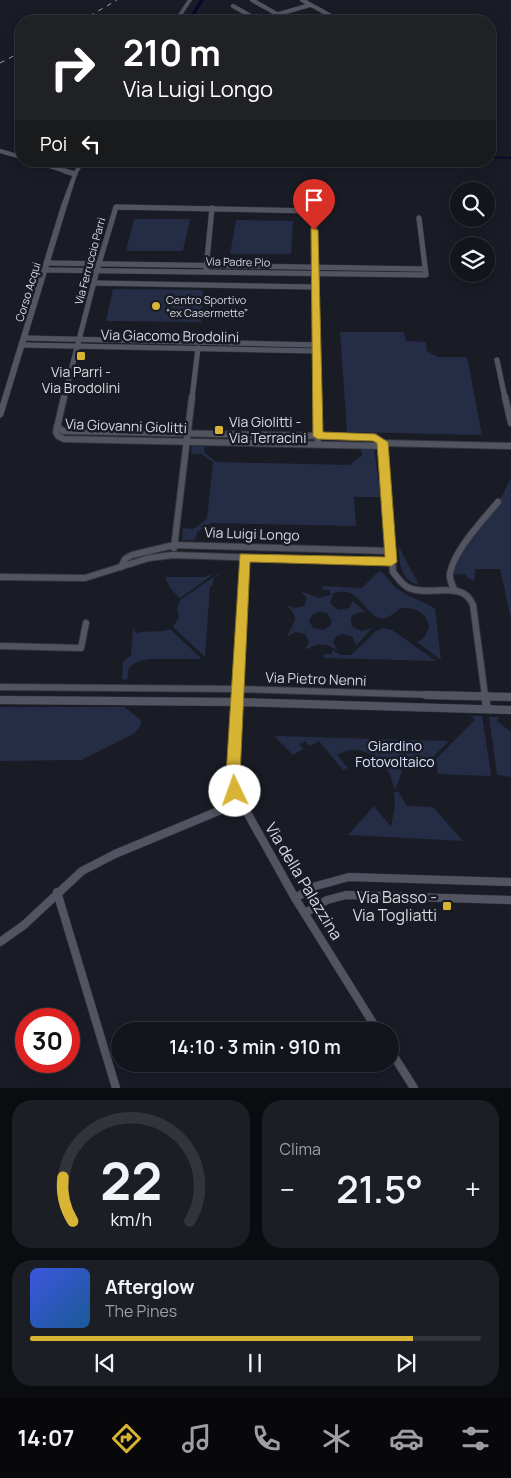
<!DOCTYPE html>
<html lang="it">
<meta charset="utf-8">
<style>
:root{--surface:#13151c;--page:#1c1e25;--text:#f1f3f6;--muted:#9d9fa3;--line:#32343b;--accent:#d8b434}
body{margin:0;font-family:Manrope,sans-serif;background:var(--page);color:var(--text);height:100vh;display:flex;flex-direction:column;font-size:19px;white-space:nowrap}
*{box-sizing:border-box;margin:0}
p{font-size:16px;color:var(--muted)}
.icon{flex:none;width:28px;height:28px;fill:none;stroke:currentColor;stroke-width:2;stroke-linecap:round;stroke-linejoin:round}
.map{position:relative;height:1088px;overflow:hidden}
.details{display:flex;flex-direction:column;gap:12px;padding:12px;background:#0a0c0f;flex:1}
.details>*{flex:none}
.banner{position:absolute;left:15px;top:15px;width:481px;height:152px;border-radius:20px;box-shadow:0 2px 12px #0003,0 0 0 1px var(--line);background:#202124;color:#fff;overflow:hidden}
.tools{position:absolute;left:450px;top:182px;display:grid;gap:10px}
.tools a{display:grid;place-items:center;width:45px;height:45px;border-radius:50%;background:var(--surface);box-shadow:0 2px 12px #0003,0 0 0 1px var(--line);font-size:25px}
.speed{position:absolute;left:15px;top:1008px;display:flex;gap:10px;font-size:25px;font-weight:700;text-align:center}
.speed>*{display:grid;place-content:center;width:65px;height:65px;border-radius:50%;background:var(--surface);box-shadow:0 2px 12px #0003,0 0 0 1px var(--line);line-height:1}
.speed .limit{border:8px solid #d22;background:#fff;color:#111}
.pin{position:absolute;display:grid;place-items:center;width:42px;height:42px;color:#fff;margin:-51px -21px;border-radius:50% 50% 50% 0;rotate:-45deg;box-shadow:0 0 5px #0007}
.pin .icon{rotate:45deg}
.me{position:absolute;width:55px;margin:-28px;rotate:357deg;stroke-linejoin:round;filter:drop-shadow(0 0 4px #0008)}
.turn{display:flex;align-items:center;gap:18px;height:105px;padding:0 25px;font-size:22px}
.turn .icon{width:65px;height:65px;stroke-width:2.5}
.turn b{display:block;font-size:35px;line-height:42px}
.then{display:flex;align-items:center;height:48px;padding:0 25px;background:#0003;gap:10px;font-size:19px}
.big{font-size:38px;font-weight:600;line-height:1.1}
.details .widget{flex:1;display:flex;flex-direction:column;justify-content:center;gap:8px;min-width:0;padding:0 18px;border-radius:20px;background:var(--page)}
.details .dial{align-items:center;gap:0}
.dial svg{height:130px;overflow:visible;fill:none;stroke:var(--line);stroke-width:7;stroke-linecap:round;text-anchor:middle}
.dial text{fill:var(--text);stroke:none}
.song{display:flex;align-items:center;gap:15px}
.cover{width:60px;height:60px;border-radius:8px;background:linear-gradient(135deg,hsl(230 70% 55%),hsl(210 70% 35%))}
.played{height:5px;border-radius:2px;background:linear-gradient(90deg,var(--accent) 85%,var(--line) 85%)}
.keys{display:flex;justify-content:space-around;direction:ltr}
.heat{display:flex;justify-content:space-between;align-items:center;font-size:28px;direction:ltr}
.details .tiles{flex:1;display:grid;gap:12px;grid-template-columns:1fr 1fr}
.widget:last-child{grid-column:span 2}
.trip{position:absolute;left:111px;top:1022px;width:288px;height:50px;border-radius:25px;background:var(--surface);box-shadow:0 2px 12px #0003,0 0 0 1px var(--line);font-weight:600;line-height:50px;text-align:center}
.dock{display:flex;height:80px;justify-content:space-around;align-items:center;background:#08080b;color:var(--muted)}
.dock .icon{width:35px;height:35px}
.dock .selected{color:var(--accent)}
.dock b{font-size:22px;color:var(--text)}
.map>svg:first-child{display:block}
.green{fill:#252c46;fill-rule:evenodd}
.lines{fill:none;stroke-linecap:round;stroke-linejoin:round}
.canal{fill:#06092d;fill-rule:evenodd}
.minor-far3-casing{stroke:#33353c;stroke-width:4.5}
.minor-far2-casing{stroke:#33353c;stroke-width:6}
.minor-far1-casing{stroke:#33353c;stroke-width:8}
.minor-casing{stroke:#33353c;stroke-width:9}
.tertiary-casing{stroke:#33353c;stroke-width:1}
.minor-far3{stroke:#525561;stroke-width:4}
.minor-far2{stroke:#525561;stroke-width:5}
.minor-far1{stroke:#525561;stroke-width:6}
.minor{stroke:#525561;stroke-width:8}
.tertiary{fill:#525561;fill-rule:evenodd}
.rail{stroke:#9b9ea5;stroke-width:1;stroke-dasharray:5 5;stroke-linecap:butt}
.route{fill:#d8b434;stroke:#8c7522}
.poi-dot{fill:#d8b434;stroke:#191c25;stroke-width:2}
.labels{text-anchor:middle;stroke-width:5;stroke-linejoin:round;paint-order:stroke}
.far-street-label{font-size:11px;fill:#d8dae1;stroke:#191c25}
.far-poi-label{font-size:11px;fill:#d8dae1;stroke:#191c25;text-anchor:start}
.street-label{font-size:14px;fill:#d8dae1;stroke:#191c25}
.poi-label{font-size:14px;fill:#d8dae1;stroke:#191c25}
.park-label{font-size:14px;fill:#d9e2ff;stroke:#191c25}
.near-street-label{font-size:16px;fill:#d8dae1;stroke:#191c25}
.near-poi-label{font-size:16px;fill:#d8dae1;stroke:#191c25;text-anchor:end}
</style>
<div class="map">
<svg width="511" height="1088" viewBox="0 0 511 1088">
<rect width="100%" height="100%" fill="#191c25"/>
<g class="green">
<polygon points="134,219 190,219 183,251 126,251"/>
<polygon points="236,220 293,221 291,254 230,254"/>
<polygon points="113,289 203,290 201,322 106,321"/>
<polygon points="340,332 404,332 406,341 426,342 427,351 438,357 467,357 482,435 347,432"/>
<polygon points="192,445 205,445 204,452 216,462 350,465 362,455 361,448 374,449 381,497 354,497 356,526 211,523 197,532 195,540 182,540 183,528 193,529 207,519 213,462 201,454 191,454"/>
<path d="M511,478V619L500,569H475L474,581L468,578L465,574L452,575C454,551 484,522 498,502C503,495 507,486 511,478Z"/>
<path d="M399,547L419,585C400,580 399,563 399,547Z"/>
<path d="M379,571C388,575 391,585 399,590C410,598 425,601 435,609L441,660L417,642L424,638L429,628C428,613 415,607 402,608C396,610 391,617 385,618C365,622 361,579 330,595V590H324L321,588L324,586L362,588Z"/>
<polygon points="215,573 180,598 170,588 165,577 205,577"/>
<polygon points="218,574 221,574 214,577 212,586 210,586 205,657 173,627 179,618 177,608 180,600"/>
<path d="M301,591L319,598L333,594L330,603L338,610L349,608L353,601L366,613C356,611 347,616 353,627L362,631L372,628L356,646L353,637L343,634L337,636L333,642L338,651C325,642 318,643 305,650L309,642L305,634L295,632L287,637L295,620L294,614L286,604L294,608L304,606L307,598ZM320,611L328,614L332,621L330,626L323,630L313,628L309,621L313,614Z"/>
<path d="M133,628L136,633C149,630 159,633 170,629L202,659H148L147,660L139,661L129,667L127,680L122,679L123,661L131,656Z"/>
<polygon points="383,628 392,630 436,661 323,658 325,654 332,654 332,650 341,655 351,655 376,631"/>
<polygon points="0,707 124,707 141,720 141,725 135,733 81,760 0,761"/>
<polygon points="471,716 482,716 491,774 489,776 438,774 436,759 475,720"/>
<polygon points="489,717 499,717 497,721 511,732 511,777 497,775"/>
<path d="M274,736L449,741L426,764L417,759L406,769L403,767L396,788L394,789C391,768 375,749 352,750C347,750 341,753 337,755L348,768L343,770L319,741L309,746L305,741L299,744L303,749L293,755Z"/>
<polygon points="398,791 407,806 433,807 463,841 348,835 374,806 391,827 395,804 394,793"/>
</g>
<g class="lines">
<g class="canal">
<polygon points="200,0 204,0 191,21 187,21"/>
<polygon points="490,156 511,157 511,159 490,158"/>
</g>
<g class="minor-far3-casing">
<g id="minor-far3">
<polyline points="252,0 277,14"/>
<polyline points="302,0 333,17"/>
<polyline points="233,6 258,20 310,5"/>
<polyline points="0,151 21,157"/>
<polyline points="34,161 68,172"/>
</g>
</g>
<g class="minor-far2-casing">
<g id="minor-far2">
<polyline points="65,171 75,174"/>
<polyline points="47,263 425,269"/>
<polyline points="45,270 426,275 419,218"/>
<polyline points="206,270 212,208"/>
<polyline points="94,283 315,287"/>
<polyline points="24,338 317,345"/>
<polyline points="22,345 317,351"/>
<polyline points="497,360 505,398"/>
<polyline points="64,398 97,270 116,207 314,211 317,398"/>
<polyline points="192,398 198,348"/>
</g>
</g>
<g class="minor-far1-casing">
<g id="minor-far1">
<polyline points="64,397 56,432 58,436 64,439 383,446"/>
<polyline points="317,397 318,444"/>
<polyline points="505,397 511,423"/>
<path d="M57,426L63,431L375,437L383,443L393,572C398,578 402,585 409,588C430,597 463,579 473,605L485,696"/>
<polyline points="383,443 511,446"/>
<polyline points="174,548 192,397"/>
<polyline points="121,567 125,559 132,555 174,545 391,551"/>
<polyline points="0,577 85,578 149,558 173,555 391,562"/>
<path d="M455,591C452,585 449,579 450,573C455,549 483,520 498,502"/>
<polyline points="0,646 81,648 86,623"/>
<polyline points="0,687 238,689 469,696"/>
<polyline points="237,696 245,557"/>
</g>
</g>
<g class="minor-casing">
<g id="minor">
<polyline points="237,695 233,776 235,791 295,898 378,1031"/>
<polyline points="426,695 511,697"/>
<polyline points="485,695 487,709"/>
<polyline points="0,700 237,702 511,710"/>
<polyline points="57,892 116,1088"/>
<polyline points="295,898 316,886 349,877 511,882"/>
<polyline points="305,913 327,900 346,895 511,900"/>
<polyline points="0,942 24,925 82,871 115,854 240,802"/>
<polyline points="390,1050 414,1088"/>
</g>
</g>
<g class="tertiary-casing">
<g id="tertiary">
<polygon points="188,0 192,0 178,21 174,21"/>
<polygon points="80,161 85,161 77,174 67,206 3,416 0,418 0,405 61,206 73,174"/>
</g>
</g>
<use href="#minor-far3" class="minor-far3"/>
<use href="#minor-far2" class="minor-far2"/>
<use href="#minor-far1" class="minor-far1"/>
<use href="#minor" class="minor"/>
<use href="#tertiary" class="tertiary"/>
<g class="rail">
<polyline points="81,21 117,0"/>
<polyline points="0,63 21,52"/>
</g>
</g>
<polygon class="route" points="311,228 318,230 323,432 375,434 388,442 397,562 391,566 250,562 240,776 242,791 240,796 235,798 230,796 226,776 240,554 385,557 377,443 373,441 318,439 313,436"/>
<g class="poi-dot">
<circle cx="156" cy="306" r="5"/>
<rect x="76" y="351" width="10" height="10" rx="2.5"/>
<rect x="214" y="425" width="10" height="10" rx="2.5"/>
<rect x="442" y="901" width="10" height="10" rx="2.5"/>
</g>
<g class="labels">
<g class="far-street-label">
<text transform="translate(90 261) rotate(-75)" y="4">Via Ferruccio Parri</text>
<text transform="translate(238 262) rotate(1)" y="4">Via Padre Pio</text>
<text transform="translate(28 292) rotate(-73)" y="4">Corso Acqui</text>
</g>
<g class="far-poi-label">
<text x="166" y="304">Centro Sportivo<tspan x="166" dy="13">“ex Casermette”</tspan></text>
</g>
<g class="street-label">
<text transform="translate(170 336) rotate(1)" y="5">Via Giacomo Brodolini</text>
<text transform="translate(126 426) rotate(2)" y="5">Via Giovanni Giolitti</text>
<text transform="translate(252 534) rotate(2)" y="5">Via Luigi Longo</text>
<text transform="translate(316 679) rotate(2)" y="5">Via Pietro Nenni</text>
</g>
<g class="poi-label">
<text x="81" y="377">Via Parri -<tspan x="81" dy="16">Via Brodolini</tspan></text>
<text x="229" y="427" text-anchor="start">Via Giolitti -<tspan x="229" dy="16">Via Terracini</tspan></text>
</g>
<g class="park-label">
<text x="395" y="751">Giardino<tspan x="395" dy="16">Fotovoltaico</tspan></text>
</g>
<g class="near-street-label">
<text transform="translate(304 881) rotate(59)" y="6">Via della Palazzina</text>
</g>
<g class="near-poi-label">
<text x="437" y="903">Via Basso -<tspan x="437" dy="18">Via Togliatti</tspan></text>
</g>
</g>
</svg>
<div class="tools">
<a><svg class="icon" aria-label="search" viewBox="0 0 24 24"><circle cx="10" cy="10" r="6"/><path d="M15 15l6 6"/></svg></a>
<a><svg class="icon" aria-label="layers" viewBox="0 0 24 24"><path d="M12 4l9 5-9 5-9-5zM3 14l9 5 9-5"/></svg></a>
</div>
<div class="speed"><div class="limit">30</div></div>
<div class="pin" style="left:314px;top:230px;background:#d93025"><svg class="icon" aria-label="arrive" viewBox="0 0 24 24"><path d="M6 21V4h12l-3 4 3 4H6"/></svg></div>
<svg class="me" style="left:235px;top:791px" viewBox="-20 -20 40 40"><circle r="19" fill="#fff"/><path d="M0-13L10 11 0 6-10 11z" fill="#d8b434"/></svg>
<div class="trip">14:10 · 3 min · 910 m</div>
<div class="banner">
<div class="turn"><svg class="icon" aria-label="right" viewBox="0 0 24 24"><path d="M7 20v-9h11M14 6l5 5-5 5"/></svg><div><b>210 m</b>Via Luigi Longo</div></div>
<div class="then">Poi<svg class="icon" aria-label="left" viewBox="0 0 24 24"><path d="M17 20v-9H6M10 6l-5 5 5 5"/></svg></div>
</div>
</div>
<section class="details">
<div class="tiles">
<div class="widget dial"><svg viewBox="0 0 100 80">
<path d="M14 69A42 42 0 1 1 86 69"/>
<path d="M14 69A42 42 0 0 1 8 42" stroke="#d8b434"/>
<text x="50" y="56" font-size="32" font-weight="700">22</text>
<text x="50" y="72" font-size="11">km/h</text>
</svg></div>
<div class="widget"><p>Clima</p>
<div class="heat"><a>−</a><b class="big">21.5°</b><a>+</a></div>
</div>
<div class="widget">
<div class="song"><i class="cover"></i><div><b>Afterglow</b><p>The Pines</p></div></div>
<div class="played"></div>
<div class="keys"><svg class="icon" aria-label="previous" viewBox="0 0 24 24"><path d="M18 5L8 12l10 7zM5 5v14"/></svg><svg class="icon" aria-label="pause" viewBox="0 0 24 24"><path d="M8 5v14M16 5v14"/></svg><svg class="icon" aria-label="next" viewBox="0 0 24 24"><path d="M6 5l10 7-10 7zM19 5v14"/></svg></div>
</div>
</div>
</section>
<nav class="dock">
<b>14:07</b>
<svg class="icon selected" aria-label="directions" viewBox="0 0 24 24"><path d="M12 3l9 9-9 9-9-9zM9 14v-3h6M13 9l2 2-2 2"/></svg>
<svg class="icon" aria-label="music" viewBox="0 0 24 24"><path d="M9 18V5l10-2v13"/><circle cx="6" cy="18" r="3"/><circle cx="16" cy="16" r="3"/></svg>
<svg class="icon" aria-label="phone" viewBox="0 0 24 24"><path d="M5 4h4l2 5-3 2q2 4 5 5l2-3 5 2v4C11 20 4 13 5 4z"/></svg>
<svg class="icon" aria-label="climate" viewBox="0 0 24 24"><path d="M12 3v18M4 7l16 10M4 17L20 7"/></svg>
<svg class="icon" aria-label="car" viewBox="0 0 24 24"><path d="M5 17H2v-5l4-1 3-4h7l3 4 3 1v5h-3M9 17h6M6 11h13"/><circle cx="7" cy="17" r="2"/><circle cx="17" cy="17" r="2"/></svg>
<svg class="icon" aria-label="filters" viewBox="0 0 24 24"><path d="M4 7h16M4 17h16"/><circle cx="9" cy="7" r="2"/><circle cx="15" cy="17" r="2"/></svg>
</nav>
